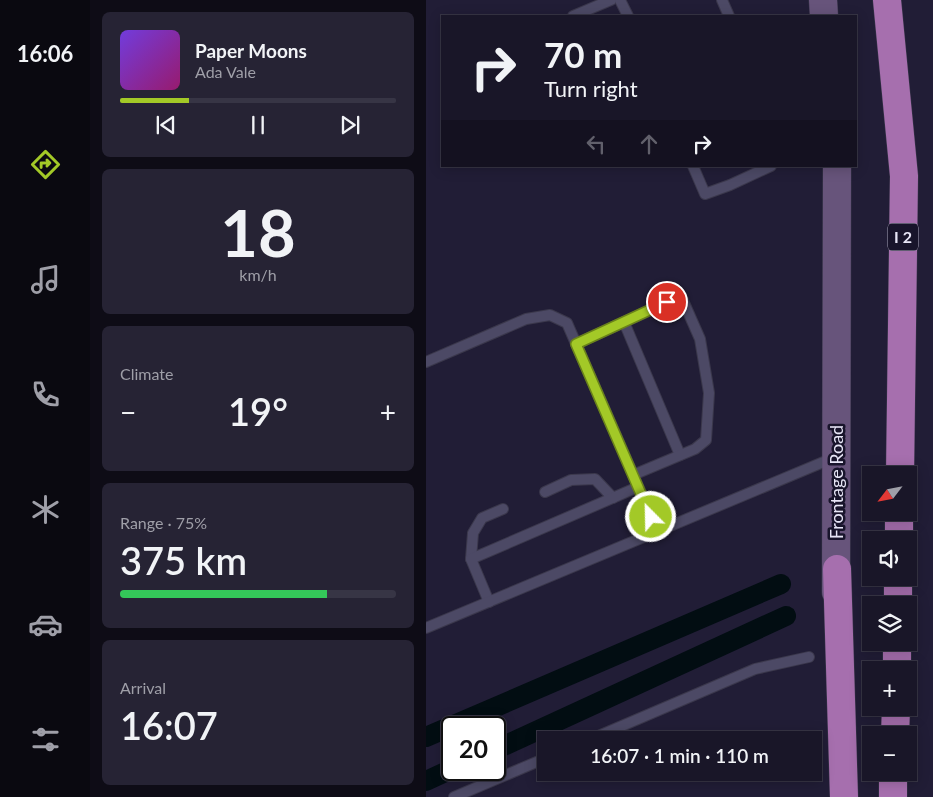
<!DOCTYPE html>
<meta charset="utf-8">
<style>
:root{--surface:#191628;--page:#262334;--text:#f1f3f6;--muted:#9f9fa8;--line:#373545;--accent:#a3c927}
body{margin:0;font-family:Lato,sans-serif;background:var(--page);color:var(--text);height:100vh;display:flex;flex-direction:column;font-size:19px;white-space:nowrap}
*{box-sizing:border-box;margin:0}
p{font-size:16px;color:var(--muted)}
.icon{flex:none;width:28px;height:28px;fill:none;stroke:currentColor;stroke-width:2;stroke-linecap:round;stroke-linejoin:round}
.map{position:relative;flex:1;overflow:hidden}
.details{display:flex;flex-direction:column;gap:12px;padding:12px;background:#0e0c16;width:336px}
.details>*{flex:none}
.guide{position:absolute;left:15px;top:15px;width:416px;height:152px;border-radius:0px;box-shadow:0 2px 12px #0003,0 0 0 1px var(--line);background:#191628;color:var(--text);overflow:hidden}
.needle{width:32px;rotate:238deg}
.buttons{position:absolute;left:436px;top:466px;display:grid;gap:10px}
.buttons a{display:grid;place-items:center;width:55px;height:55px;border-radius:0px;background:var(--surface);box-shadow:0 2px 12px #0003,0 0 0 1px var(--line);font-size:25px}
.speed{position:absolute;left:15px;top:716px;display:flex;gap:10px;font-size:25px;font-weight:700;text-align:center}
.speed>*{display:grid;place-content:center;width:65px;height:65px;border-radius:50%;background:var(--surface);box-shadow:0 2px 12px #0003,0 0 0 1px var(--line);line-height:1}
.speed .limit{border:2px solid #111;border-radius:8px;background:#fff;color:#111}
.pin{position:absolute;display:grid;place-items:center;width:42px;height:42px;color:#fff;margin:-21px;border:2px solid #fff;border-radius:50%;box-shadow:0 1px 5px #0007}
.me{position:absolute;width:55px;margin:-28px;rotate:337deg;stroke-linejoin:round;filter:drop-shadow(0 0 4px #0008)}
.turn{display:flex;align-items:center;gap:18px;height:105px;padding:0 20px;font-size:22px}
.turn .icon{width:65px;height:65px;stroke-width:2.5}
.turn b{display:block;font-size:35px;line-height:42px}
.lanes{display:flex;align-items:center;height:48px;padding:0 20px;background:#0003;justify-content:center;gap:25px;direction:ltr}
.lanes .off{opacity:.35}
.big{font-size:38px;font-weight:600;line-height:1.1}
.details .tile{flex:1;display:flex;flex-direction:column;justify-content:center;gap:8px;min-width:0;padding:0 18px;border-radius:8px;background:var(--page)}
.details .dial{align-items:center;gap:0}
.dial b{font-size:65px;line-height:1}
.song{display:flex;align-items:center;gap:15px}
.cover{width:60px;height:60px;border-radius:8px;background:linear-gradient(135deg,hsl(260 70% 55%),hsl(320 70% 35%))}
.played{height:5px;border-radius:2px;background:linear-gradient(90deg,var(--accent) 25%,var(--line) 25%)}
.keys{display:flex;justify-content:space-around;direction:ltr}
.heat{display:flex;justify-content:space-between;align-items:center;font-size:28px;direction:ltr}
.charge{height:8px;border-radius:4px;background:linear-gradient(90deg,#34c759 75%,var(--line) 0)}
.trip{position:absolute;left:111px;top:731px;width:285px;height:50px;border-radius:0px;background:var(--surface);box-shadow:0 2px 12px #0003,0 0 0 1px var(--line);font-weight:600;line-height:50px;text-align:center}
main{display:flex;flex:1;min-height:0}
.tab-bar{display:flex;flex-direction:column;width:90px;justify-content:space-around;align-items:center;background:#0a0910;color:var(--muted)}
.tab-bar .icon{width:35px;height:35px}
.tab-bar .on{color:var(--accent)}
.tab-bar b{font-size:22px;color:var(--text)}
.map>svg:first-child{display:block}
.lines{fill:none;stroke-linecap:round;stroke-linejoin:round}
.canal{stroke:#020d12;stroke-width:20}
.service-casing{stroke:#3b384c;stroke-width:12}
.secondary-casing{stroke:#3b384c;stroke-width:29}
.motorway-casing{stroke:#3b384c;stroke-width:29}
.service{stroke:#4c4965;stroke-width:10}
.secondary{stroke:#67547b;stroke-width:28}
.motorway{stroke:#a66fae;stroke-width:28}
.route-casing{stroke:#6a8319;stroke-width:12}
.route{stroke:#a3c927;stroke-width:9}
.labels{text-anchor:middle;stroke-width:5;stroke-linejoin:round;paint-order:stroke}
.shield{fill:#18142b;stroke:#a9a6b9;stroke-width:1}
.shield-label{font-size:16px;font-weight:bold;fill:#e7e5f6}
.street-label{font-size:18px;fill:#e7e5f6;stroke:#18142b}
</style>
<main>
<nav class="tab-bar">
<b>16:06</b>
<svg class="icon on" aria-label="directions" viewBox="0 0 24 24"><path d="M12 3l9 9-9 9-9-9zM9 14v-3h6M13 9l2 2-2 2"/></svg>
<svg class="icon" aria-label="music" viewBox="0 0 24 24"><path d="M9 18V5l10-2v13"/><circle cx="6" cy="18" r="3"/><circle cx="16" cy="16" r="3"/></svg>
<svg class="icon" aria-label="phone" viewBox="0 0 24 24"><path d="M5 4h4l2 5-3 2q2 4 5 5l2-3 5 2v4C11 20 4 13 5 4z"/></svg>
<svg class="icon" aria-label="climate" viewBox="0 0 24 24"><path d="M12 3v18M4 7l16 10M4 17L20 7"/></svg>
<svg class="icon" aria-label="car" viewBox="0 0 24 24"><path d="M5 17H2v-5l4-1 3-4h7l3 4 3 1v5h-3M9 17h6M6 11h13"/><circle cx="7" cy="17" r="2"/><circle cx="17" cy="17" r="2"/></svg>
<svg class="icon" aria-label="filters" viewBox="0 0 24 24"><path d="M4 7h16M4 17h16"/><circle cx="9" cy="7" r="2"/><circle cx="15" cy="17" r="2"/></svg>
</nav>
<section class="details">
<div class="tile">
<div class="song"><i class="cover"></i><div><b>Paper Moons</b><p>Ada Vale</p></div></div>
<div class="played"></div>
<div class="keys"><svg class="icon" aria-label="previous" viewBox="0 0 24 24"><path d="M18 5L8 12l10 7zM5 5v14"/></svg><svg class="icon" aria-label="pause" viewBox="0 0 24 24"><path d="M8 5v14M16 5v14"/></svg><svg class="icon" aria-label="next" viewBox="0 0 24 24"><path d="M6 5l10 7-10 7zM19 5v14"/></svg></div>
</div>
<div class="tile dial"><b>18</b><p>km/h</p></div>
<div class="tile"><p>Climate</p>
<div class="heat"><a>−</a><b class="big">19°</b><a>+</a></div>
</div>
<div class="tile"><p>Range · 75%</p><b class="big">375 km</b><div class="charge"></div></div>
<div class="tile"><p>Arrival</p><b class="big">16:07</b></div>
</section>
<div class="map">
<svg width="507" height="797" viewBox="0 0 507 797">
<rect width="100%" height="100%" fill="#211d36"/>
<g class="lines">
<g class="canal">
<polyline points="0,737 355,584"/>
<polyline points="69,750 360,616"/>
<polyline points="0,781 26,769"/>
</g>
<g class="service-casing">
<g id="service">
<polyline points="194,0 202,16"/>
<polyline points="296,0 303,16"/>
<polyline points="147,16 185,0"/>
<polyline points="267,166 279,194 304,185 345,166"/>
<polyline points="198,322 254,455"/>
<polyline points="150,344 255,296 274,339 283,393 280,440 269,449 207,475"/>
<polyline points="0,362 100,319 124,315 141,323 232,532"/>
<polyline points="119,492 145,480 169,479 187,498"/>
<polyline points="45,559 47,533 56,518 77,509"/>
<polyline points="63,602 45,559 212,487"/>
<polyline points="0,628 407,458"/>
<polyline points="163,740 329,669 383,657"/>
<polyline points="28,797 120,758"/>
</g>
</g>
<g class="secondary-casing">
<g id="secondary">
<polyline points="397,0 398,16"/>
<polyline points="410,592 411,166"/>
</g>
</g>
<g class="motorway-casing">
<g id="motorway">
<polyline points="461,0 478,176 474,475"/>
<polyline points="473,540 473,512"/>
<polyline points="411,569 418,797"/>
<polyline points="472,605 472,578"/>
<polyline points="471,670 471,642"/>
<polyline points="469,735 470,708"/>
<polyline points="467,797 467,772"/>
</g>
</g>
<use href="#service" class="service"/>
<use href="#secondary" class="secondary"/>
<use href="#motorway" class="motorway"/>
</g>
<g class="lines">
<g class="route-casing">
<polyline id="route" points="225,517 150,344 241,302"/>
</g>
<use href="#route" class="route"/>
</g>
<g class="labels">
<rect class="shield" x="462" y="223.5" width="30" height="27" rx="4"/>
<g class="shield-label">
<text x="477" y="243">I 2</text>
</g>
<g class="street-label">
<text transform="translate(411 482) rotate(-90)" y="6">Frontage Road</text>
</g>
</g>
</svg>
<div class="buttons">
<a><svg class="needle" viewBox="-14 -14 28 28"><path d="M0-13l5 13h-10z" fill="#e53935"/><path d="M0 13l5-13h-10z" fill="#9f9fa8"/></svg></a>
<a><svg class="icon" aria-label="sound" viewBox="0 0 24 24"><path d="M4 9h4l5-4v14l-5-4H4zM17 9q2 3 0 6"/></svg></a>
<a><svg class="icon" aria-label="layers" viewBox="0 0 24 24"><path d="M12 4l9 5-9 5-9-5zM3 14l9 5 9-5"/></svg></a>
<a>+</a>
<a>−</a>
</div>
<div class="speed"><div class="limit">20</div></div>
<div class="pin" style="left:241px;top:302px;background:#d93025"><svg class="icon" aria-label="arrive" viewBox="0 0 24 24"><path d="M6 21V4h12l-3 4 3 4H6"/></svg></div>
<svg class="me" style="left:225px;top:517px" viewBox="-20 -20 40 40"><circle r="17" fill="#a3c927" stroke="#fff" stroke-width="3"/><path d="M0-11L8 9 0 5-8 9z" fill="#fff"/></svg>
<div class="trip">16:07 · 1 min · 110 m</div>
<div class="guide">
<div class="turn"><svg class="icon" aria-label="right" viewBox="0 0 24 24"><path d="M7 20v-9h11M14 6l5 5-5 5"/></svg><div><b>70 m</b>Turn right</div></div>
<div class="lanes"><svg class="icon off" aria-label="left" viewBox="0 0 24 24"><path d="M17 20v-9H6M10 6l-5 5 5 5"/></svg><svg class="icon off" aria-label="ahead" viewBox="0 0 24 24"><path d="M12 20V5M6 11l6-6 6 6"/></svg><svg class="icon" aria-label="right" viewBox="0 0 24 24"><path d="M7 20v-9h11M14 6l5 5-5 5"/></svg></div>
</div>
</div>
</main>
